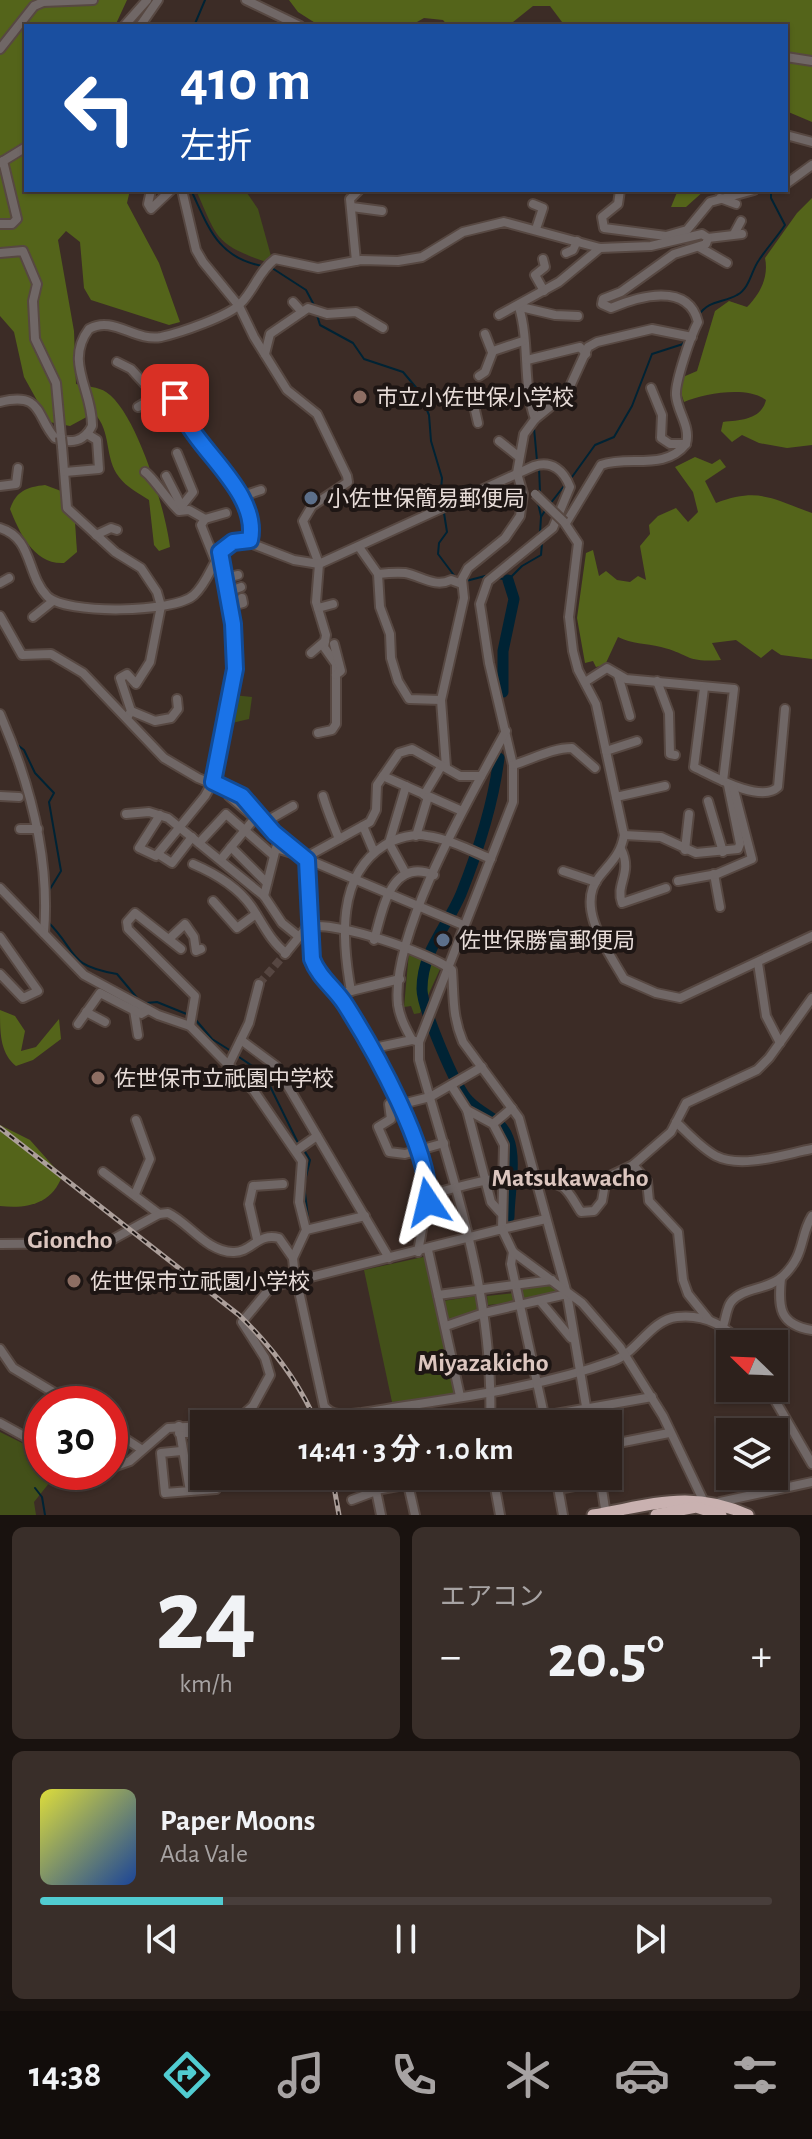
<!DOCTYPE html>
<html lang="ja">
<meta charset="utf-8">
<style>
:root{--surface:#2d211c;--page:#392e29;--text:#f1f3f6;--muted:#a7a3a3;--line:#483e3b;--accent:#51ccd1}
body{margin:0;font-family:"Alegreya Sans","Noto Sans JP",sans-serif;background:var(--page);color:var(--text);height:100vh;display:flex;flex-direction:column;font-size:30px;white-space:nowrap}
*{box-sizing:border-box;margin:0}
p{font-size:26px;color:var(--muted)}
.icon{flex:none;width:44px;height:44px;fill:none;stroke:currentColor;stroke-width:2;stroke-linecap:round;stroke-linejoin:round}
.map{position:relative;height:1515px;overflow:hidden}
.panel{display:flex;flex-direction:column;gap:12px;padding:12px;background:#19120f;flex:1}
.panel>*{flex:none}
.guide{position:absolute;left:24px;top:24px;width:764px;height:168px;border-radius:0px;box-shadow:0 2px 6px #0004,0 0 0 2px var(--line);background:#1a4fa0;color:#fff;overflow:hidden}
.needle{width:52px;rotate:293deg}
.fabs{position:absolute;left:716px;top:1330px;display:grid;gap:16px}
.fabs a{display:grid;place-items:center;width:72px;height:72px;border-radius:0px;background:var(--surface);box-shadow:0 2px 6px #0004,0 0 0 2px var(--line);font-size:40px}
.speed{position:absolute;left:24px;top:1386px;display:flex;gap:16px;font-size:40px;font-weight:700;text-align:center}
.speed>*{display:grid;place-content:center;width:104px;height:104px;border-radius:50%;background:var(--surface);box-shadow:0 2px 6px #0004,0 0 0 2px var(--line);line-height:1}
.speed .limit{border:12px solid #d22;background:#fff;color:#111}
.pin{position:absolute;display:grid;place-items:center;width:68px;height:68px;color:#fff;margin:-34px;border-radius:16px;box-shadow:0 4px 12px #0006}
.me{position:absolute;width:88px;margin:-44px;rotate:350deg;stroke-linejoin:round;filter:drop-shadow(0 0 6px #0008)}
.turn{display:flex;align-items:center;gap:28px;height:168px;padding:0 24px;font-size:36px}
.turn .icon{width:104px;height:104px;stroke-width:2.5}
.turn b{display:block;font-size:56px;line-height:68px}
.big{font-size:60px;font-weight:700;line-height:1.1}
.panel .widget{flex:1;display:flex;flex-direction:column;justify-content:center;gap:12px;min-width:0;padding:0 28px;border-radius:12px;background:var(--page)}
.panel .dial{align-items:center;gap:0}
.dial b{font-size:104px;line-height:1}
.song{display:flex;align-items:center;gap:24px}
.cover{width:96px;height:96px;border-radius:12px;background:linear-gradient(135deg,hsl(60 70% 55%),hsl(220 70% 35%))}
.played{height:8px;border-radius:4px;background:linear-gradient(90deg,var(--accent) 25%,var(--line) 25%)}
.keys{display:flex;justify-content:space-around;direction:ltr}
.heat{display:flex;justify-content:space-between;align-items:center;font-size:44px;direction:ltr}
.panel .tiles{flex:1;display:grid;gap:12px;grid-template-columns:1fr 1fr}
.widget:last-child{grid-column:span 2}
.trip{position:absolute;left:190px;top:1410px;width:432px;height:80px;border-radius:0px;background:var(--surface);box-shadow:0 2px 6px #0004,0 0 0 2px var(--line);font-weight:700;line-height:80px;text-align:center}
.tab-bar{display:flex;height:128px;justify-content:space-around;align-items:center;background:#120d0b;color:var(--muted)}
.tab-bar .icon{width:56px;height:56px}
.tab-bar .selected{color:var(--accent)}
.tab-bar b{font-size:36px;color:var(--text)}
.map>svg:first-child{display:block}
.green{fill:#435019}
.forest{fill:#54641a}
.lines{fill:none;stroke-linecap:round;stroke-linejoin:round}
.stream{stroke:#002334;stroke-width:2}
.river{stroke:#002334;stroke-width:11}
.minor-tunnel{stroke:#564641;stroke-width:8;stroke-dasharray:8 4;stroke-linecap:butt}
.minor-casing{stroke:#574842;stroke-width:12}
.highway-casing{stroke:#574842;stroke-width:15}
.minor{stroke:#706766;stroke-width:8}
.highway{stroke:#c9b1b0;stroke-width:11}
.rail-casing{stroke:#ac9f9a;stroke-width:5}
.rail{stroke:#1e1614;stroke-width:2;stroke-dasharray:6;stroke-linecap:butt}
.minor-bridge-casing{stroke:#574842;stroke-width:12;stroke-linecap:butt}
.minor-bridge{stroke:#706766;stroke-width:8}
.route-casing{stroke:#114b97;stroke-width:20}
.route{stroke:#1a73e8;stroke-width:14}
.education-dot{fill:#8d6e63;stroke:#1e1614;stroke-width:3}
.service-dot{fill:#5c6f8a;stroke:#1e1614;stroke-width:3}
.labels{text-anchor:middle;stroke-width:8;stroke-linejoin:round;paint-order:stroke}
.poi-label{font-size:22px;fill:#e7dcd8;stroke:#1e1614;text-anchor:start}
.quarter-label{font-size:26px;font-weight:bold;fill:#dcc6bf;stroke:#1e1614}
</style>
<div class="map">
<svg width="812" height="1515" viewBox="0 0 812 1515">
<rect width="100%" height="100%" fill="#3c2c26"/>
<g class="green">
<path d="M196,190H245L258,209L271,256L266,262C214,244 217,237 196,190Z"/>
<polygon points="233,695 252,697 249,719 232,723 229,711"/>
<polygon points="409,952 441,967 420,1013 414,1014 411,1006 404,1007"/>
<polygon points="423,1257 427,1260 456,1391 453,1395 392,1402 364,1270"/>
<polygon points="549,1284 555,1287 556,1293 524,1300 521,1290"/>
<polygon points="515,1293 517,1302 488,1305 487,1296"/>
<polygon points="475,1296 478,1313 448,1322 443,1301"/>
<polygon points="0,1432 42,1453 42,1472 58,1472 34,1502 36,1515 0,1515"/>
</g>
<g class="forest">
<path d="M0,0H127L115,26H26V190H130L127,203L159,263L180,322L169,325L91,300L84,288L80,242L66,231L58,240L74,331L76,384C85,386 99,387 106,392C137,412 166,512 170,547L159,551L154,545L149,500C140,494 126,487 119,477C104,458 112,431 94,413L70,426L49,422L24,377L14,332L0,316Z"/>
<polygon points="289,0 812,0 812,122 786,111 786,26 565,26 550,6 533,6 508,26 448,26 443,20 424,18 410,26 320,26 298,12"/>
<polygon points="678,190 705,190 686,207 671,207"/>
<path d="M812,198V445L787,448L759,443L742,435L732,442L721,431L723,422C741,420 761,420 766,400C748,386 705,393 684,402L680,390L683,377L697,371L715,311L729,301L747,307C760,294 769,277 765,258L797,213Z"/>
<path d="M695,457L712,464L720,459L726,467L705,481L716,503C759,487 773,499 812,513V659L781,655L772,649L761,658L736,640L712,643L721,660C685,663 690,654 661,647C645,643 632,644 618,637L605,665L596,667L593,661L585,663L577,618L586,553L593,550L599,576L606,571L617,580L630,582L638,576L646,580L640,546L650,534L649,525L658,516L676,508L688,522L698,512L693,492L675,467Z"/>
<path d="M45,485L61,491L75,522L77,552L64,563C34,565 19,532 10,509C16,491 27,487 45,485Z"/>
<path d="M0,1010L15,1016L25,1031L21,1051L36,1047L59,1019L61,1039L33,1060L16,1066C0,1053 0,1033 0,1010Z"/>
<path d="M0,1125L30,1140L62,1176C52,1204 27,1209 0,1206Z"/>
</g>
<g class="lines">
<g class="stream">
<polyline points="194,26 205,0"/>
<path d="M191,190C209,228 217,257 262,266"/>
<polyline points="272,268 306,290 314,305"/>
<polyline points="317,315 320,325 353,343 364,359 403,372 419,391 429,415 431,441 442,478 440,503"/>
<path d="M699,315C709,300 723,303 737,295C750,288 751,271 759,260C767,248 777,237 785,225L771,198V190"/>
<polyline points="534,428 537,461"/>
<polyline points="539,467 540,492"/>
<polyline points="572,477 595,445 614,437 632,406 652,354 683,344 686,337"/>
<polyline points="538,503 541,516"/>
<polyline points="550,504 564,486"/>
<polyline points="444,513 447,532 439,543 438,554 456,578"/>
<polyline points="540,533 541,517 546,509"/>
<polyline points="498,578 508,580 522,566 541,555 542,543"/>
<polyline points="466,581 485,576"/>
<polyline points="15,743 24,750 35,773 54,793 49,802 61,871 47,894"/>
<path d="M47,921C79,952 65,965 117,974L138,999L146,1003L157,1002L189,1015"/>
<polyline points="195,1019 212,1039 231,1051"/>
<polyline points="236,1055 264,1074 299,1145"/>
<polyline points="304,1150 310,1160 304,1185 309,1225"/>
<polyline points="35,1488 42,1497 45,1515"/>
</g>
<g class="river">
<polyline points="503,692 503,651 514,599 508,580"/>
<path d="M499,758C493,806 479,849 461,894C447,927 422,951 422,989C422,1007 456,1089 469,1101C482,1115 501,1118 508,1138C517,1159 509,1194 509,1217"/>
</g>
<polyline class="minor-tunnel" points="259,984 285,954"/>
<g class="minor-casing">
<g id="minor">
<polyline points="246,0 300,26"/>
<polyline points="124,26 147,0"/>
<polyline points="140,26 158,0"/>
<polyline points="0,49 34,6 43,2 93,0"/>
<polyline points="786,57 812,61"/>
<polyline points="786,135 812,142"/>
<polyline points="0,163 26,147"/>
<polyline points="786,184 812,165"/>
<polyline points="151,190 148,204 151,209 171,190"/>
<polyline points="182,190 196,250 203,262 239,306 254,337 287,390 317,414 347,476 348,482 312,506 303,521 319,564 316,602 326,635 324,647 336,664 336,724 332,730 318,733"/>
<polyline points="620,190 618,204 602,217 604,228 666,236"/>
<polyline points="720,198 736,204"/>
<polyline points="533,204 543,208 536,229"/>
<polyline points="352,207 382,211"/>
<polyline points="0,224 12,224 17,219 3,161"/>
<polyline points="734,234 741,221"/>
<polyline points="708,238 742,234"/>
<polyline points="666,242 666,236 687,230 710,202 754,190"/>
<polyline points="699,247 727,263"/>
<polyline points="0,253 23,251 37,284 33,301 35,339 56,383 61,437"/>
<polyline points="566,253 573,250 577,241"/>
<polyline points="543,259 545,267 535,275 544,291"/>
<polyline points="356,261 350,199 359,190"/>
<polyline points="293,302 302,312"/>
<path d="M519,307C530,344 522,383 535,419"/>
<polyline points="521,307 555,315 578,316"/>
<polyline points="499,315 559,282 600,248"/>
<polyline points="485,334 492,352"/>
<polyline points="265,354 270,334 308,308 327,314 356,312 383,328"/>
<polyline points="527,360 580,347 586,354"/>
<path d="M117,362L131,369L153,393L180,400C183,408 183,417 188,424C207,457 260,497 250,540"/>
<polyline points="479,376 485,372 493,351 523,341"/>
<polyline points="651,388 662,415 661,438 670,444 686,444"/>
<polyline points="471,393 478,423"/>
<path d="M0,402C43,391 36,417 55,438C71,444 84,442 92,426C93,391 64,362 89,329C113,315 135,342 161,337C179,333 230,316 241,303C254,290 259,271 275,259L318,268L361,260L398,261L422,257L463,232L504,222L600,248L651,246L702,234L708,238L706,244L674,254L621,292L603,299L602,304L611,308C637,297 688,281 698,322C691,335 675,382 676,395C677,412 691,426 686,444C665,471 628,455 601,465L566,523"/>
<polyline points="138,407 158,395"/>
<polyline points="499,441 518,456"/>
<polyline points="62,446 67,508 115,552 141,568 157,592 161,606 150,662 136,684 127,674 120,678 131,711 127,718"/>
<polyline points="177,453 193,492 181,507"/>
<polyline points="65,472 99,469 97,440 87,434"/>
<path d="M145,472C152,476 168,501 179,511L189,510L205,519"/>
<polyline points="166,476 182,507"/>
<polyline points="0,486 16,484 18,468"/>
<polyline points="240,497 261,490"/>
<path d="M564,522L578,543L569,617L573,651L578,670L596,704L624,835C621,854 611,862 599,877C575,907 608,951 624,979L656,993L680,998L812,936"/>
<path d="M0,528C33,538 26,574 47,596C65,615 175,613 194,595C214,576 212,550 240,539L294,560L319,564L534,466C552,460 564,471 570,487L553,528L488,581L480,604L489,663L513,765V802L419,1042V1060C453,1180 495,1298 490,1424"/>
<polyline points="96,535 111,528 117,530"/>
<polyline points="359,547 378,574 380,607 390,634 391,658 398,681 409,699 441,700"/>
<polyline points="215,560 201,525 205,519 226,513"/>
<path d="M378,574C387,573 396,572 405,573C421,576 435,588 451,580L462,584"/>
<polyline points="226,578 238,575"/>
<polyline points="0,583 9,578"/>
<polyline points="228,592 241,587"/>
<polyline points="231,606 243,603 242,598"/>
<polyline points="318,608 333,604"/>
<polyline points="0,616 22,655 51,654 83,673 164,758 198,778 242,796 274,833 302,857 463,925"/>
<polyline points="33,617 53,601"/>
<polyline points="334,644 341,671 336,675"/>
<polyline points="311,653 325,641"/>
<polyline points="618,675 630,716"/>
<polyline points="657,681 669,713 670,754 675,755"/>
<polyline points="585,682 607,668 626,679 734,689 723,781"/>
<path d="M704,688L694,767C711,775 761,804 778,787L785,709"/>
<polyline points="131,711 155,721 171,718 178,709 177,699"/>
<path d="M0,714C30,783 50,859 44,933"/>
<polyline points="606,751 637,741"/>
<path d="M513,765C533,759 552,748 572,748L595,768"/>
<polyline points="446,767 441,700 464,598 462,579 468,568 505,538 520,516 523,494 517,473 524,434 535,419 567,393 588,347 597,342 652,329 692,337"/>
<polyline points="383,776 462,811"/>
<polyline points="406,786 389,843 406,874"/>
<polyline points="424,795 442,765"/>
<polyline points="0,796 19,797"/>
<path d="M323,796C327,810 332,822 339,839"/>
<polyline points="616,797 665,786"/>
<polyline points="708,801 723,852"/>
<polyline points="126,814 149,812 168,818 264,896 282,923 298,936"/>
<polyline points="160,815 139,848 156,856 205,796 216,776 236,654 220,552"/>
<polyline points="265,822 293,806"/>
<polyline points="363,826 374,852"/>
<polyline points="20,829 38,829"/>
<polyline points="624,835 661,837 696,853 738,849 740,844 728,785"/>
<polyline points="416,836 428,797"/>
<polyline points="199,843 226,814 273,855"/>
<polyline points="231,847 267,883"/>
<path d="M621,849C633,873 615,884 622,903L666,888"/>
<polyline points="685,850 689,814"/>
<polyline points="158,854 172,863 192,837"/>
<polyline points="222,858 255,818 229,796 228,788"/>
<path d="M193,864C214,873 237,886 251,906C262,922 270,941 286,953"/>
<polyline points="563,871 596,882"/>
<polyline points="714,874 720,907"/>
<polyline points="678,881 717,874 752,859 733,786"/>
<path d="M0,888L84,975L158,1015L190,1026L254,1091L302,1161L299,1202L306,1230L293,1258L294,1268L324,1406C334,1418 347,1414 362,1413C445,1399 533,1390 613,1361C637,1353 650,1320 677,1317C703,1314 725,1325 742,1344"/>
<polyline points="264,896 276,848 292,853"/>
<polyline points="213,901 237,928 256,914"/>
<polyline points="0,937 38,991 23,998 0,974"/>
<polyline points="169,939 185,924 194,937 196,951 201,949"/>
<path d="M374,940C383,910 390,857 434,875"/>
<polyline points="181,949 135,913 127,922 128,929 195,996 190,1026"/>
<path d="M285,954L307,927C334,920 428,952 452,970C454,997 452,1016 463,1042L519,1118L566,1290"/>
<polyline points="758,963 766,1016 780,1043"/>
<path d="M351,991C342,941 336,875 385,845C396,838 414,833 427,836C449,839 470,850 491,859"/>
<polyline points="347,992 400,979"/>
<polyline points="134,1010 138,1035"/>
<polyline points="86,1012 105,1022"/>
<polyline points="78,1024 100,993 141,1014 148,1010"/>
<polyline points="241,1040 276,1066 389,1258"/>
<path d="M419,1042L412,1040C406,1029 400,1018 398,1005C390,934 471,795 506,731"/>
<polyline points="374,1048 412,1040"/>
<polyline points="229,1064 249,1023 259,984"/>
<polyline points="451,1085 467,1110 493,1124 504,1145 502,1229 546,1219"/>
<polyline points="395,1098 389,1104 391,1119 378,1127 389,1152 405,1154 444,1143"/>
<polyline points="398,1105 430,1097 482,1067"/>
<polyline points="467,1110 491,1202 500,1212"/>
<path d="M676,1122C689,1134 701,1148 716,1156C742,1169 785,1154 812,1149"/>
<polyline points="493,1124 512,1108"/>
<polyline points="297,1150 317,1136"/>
<polyline points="633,1165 647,1181 649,1201 678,1232 683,1280 688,1294 709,1320"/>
<polyline points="103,1172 159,1214"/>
<polyline points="135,1194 150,1159 136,1120"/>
<path d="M428,1195C469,1185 522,1164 563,1187C570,1192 576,1205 581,1212L594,1211L602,1201L606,1178L633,1165L671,1132L686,1103L757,1070L769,1058L812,998"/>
<polyline points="306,1230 365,1216"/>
<polyline points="257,1239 249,1204 253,1186 283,1184"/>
<path d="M0,1244L106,1243L159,1214L168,1213C189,1223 207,1252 233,1252C251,1253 258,1232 279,1238L293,1258"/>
<polyline points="428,1250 460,1396"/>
<polyline points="418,1252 428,1195 419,1152 374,1048 339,995 317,971 312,959 305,877 310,855 370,822 376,810 377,785 399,753 412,749 460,776 481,776"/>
<polyline points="513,1252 511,1264 546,1424"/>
<path d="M781,1278C778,1307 779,1325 812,1330"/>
<polyline points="438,1295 552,1280"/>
<polyline points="541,1302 571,1338"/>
<polyline points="446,1326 484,1313 567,1294 589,1424"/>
<path d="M723,1326C726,1319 726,1309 731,1302C743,1287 768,1290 782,1277C806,1255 799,1237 812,1216"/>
<polyline points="0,1349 13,1368 73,1404"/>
<polyline points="768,1388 812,1464"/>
<polyline points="544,1416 652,1397"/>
<polyline points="0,1423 42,1446"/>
<polyline points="233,1424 253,1406 270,1375 265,1358 242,1322 271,1287 502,1229 513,1252 582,1303 620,1347 663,1416 705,1504"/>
<polyline points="179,1426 190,1491 165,1493 161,1453 181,1451"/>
<polyline points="110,1429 141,1449"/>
<polyline points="179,1433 204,1433"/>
<polyline points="608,1445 669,1433"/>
<polyline points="110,1468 130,1461 168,1428 204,1426"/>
<polyline points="247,1476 248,1486 268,1485"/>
<polyline points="373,1476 381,1515"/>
<polyline points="493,1476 500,1515"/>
<polyline points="556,1476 563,1515"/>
<polyline points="600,1476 606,1515"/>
<polyline points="408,1484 415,1515"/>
<polyline points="558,1489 601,1481"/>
<polyline points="376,1490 453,1476"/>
<polyline points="190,1491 216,1489 215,1476"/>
<polyline points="352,1500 376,1491"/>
<polyline points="721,1506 720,1502 812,1482"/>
</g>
</g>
<g class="highway-casing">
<g id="highway">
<path d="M593,1515C652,1505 691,1489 748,1515"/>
<polyline points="656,1515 696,1507 721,1515"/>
</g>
</g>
<use href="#minor" class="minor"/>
<use href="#highway" class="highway"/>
<g class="rail-casing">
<g id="rail">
<path d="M0,1128L239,1315C272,1347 299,1381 317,1424"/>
<polyline points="332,1476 339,1515"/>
</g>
</g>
<use href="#rail" class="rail"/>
<g class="minor-bridge-casing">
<g id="minor-bridge">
<polyline points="61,437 62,446"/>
<polyline points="535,494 564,522"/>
</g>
</g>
<use href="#minor-bridge" class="minor-bridge"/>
</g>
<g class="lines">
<g class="route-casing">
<path id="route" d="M175,398L180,400C183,408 183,417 188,424C207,457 259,497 250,540L233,542L220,552L233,624L235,669L213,782L242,796L274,833L307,860L312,959C319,978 335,988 345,1004C373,1048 431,1150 428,1202"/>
</g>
<use href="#route" class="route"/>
</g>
<g class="education-dot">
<circle cx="360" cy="397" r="8"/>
<circle cx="98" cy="1078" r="8"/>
<circle cx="74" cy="1281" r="8"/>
</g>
<g class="service-dot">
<circle cx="311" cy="498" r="8"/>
<circle cx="443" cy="940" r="8"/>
</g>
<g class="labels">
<g class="poi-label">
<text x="376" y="405">市立小佐世保小学校</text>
<text x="327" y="506">小佐世保簡易郵便局</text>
<text x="459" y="948">佐世保勝富郵便局</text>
<text x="114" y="1086">佐世保市立祇園中学校</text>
<text x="90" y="1289">佐世保市立祇園小学校</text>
</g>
<g class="quarter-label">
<text x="570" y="1186">Matsukawacho</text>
<text x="70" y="1248">Gioncho</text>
<text x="483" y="1371">Miyazakicho</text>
</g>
</g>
</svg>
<div class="fabs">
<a><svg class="needle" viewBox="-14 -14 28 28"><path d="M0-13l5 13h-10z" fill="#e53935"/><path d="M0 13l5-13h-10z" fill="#a7a3a3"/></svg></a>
<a><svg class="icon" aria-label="layers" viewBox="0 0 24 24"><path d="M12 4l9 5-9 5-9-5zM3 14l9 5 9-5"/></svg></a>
</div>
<div class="speed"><div class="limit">30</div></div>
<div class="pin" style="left:175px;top:398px;background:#d93025"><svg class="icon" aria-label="arrive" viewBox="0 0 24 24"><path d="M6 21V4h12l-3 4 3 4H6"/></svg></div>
<svg class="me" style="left:428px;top:1202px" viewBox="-20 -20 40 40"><path d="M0-17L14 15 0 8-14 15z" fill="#1a73e8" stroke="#fff" stroke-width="4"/></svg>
<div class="trip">14:41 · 3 分 · 1.0 km</div>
<div class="guide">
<div class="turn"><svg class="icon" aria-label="left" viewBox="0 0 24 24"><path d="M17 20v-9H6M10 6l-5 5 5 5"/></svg><div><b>410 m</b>左折</div></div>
</div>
</div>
<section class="panel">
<div class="tiles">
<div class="widget dial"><b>24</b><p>km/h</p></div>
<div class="widget"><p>エアコン</p>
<div class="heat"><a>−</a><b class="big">20.5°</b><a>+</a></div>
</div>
<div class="widget">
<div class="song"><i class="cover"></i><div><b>Paper Moons</b><p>Ada Vale</p></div></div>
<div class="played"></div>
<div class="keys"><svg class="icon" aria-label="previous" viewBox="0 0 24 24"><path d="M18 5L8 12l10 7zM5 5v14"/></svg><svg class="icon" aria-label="pause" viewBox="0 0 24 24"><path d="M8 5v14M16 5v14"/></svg><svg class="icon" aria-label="next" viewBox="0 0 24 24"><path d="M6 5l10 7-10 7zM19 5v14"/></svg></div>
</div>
</div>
</section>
<nav class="tab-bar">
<b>14:38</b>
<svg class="icon selected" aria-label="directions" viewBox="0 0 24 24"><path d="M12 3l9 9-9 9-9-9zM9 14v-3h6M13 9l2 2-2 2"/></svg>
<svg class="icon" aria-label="music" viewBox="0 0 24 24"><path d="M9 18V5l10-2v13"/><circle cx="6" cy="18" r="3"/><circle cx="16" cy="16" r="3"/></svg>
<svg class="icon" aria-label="phone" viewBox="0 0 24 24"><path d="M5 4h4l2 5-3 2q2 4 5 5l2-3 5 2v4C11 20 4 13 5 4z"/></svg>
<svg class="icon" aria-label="climate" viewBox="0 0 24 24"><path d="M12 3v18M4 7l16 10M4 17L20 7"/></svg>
<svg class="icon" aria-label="car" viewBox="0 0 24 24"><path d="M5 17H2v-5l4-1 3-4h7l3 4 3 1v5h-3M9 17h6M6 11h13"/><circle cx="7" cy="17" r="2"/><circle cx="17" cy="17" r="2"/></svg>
<svg class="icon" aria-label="filters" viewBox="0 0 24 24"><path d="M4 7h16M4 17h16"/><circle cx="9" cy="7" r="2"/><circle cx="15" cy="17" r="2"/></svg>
</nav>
